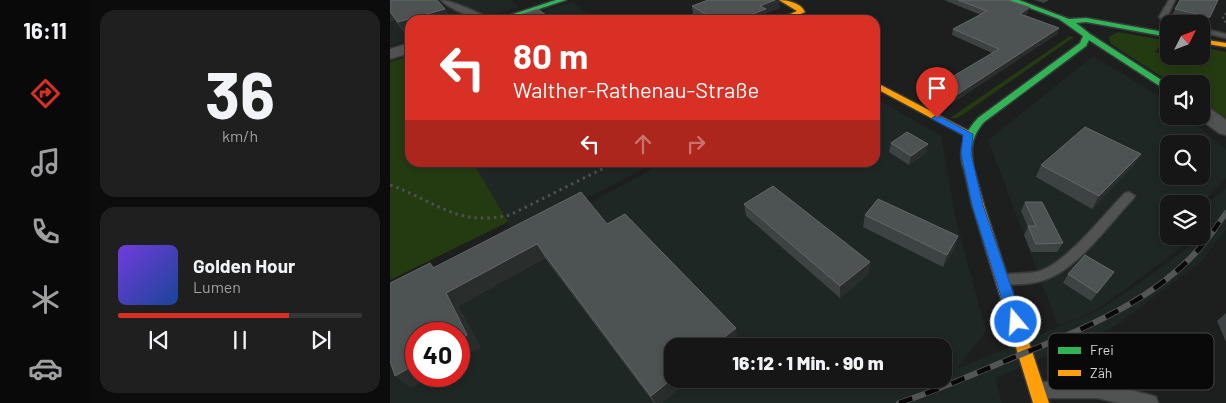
<!DOCTYPE html>
<html lang="de">
<meta charset="utf-8">
<style>
:root{--surface:#161616;--page:#1f1f1f;--text:#f1f3f6;--muted:#9e9fa1;--line:#353535;--accent:#d93025}
body{margin:0;font-family:Barlow,sans-serif;background:var(--page);color:var(--text);height:100vh;display:flex;flex-direction:column;font-size:19px;white-space:nowrap}
*{box-sizing:border-box;margin:0}
p{font-size:16px;color:var(--muted)}
.icon{flex:none;width:28px;height:28px;fill:none;stroke:currentColor;stroke-width:2;stroke-linecap:round;stroke-linejoin:round}
.map{position:relative;flex:1;overflow:hidden}
.drawer{display:flex;flex-direction:column;gap:10px;padding:10px;background:#0c0c0c;width:300px}
.drawer>*{flex:none}
.guide{position:absolute;left:15px;top:15px;width:475px;height:152px;border-radius:15px;box-shadow:0 2px 8px #0003,0 0 0 1px var(--line);background:#d93025;color:#fff;overflow:hidden}
.needle{width:32px;rotate:48deg}
.fabs{position:absolute;left:770px;top:15px;display:grid;gap:10px}
.fabs a{display:grid;place-items:center;width:50px;height:50px;border-radius:10px;background:var(--surface);box-shadow:0 2px 8px #0003,0 0 0 1px var(--line);font-size:25px}
.speed{position:absolute;left:15px;top:322px;display:flex;gap:10px;font-size:25px;font-weight:700;text-align:center}
.speed>*{display:grid;place-content:center;width:65px;height:65px;border-radius:50%;background:var(--surface);box-shadow:0 2px 8px #0003,0 0 0 1px var(--line);line-height:1}
.speed .limit{border:8px solid #d22;background:#fff;color:#111}
.pin{position:absolute;display:grid;place-items:center;width:42px;height:42px;color:#fff;margin:-51px -21px;border-radius:50% 50% 50% 0;rotate:-45deg;box-shadow:0 0 5px #0007}
.pin .icon{rotate:45deg}
.me{position:absolute;width:55px;margin:-28px;rotate:342deg;stroke-linejoin:round;filter:drop-shadow(0 0 4px #0008)}
.turn{display:flex;align-items:center;gap:18px;height:105px;padding:0 25px;font-size:22px}
.turn .icon{width:65px;height:65px;stroke-width:2.5}
.turn b{display:block;font-size:35px;line-height:42px}
.lanes{display:flex;align-items:center;height:48px;padding:0 25px;background:#0003;justify-content:center;gap:25px;direction:ltr}
.lanes .off{opacity:.35}
.drawer .widget{flex:1;display:flex;flex-direction:column;justify-content:center;gap:8px;min-width:0;padding:0 18px;border-radius:15px;background:var(--page)}
.drawer .dial{align-items:center;gap:0}
.dial b{font-size:65px;line-height:1}
.song{display:flex;align-items:center;gap:15px}
.cover{width:60px;height:60px;border-radius:8px;background:linear-gradient(135deg,hsl(260 70% 55%),hsl(220 70% 35%))}
.played{height:5px;border-radius:2px;background:linear-gradient(90deg,var(--accent) 70%,var(--line) 70%)}
.keys{display:flex;justify-content:space-around;direction:ltr}
.trip{position:absolute;left:274px;top:338px;width:288px;height:50px;border-radius:15px;background:var(--surface);box-shadow:0 2px 8px #0003,0 0 0 1px var(--line);font-weight:800;line-height:50px;text-align:center}
main{display:flex;flex:1;min-height:0}
.tabs{display:flex;flex-direction:column;width:90px;justify-content:space-around;align-items:center;background:#090909;color:var(--muted)}
.tabs .icon{width:35px;height:35px}
.tabs .on{color:var(--accent)}
.tabs b{font-size:22px;color:var(--text)}
.map>svg:first-child{display:block}
.built{fill:#1f2724;fill-rule:evenodd}
.green{fill:#243b11}
.lines{fill:none;stroke-linecap:round;stroke-linejoin:round}
.lane-casing{stroke:#383939;stroke-width:3}
.street-casing{stroke:#383939;stroke-width:3}
.fast-casing{stroke:#383939;stroke-width:3}
.slow-casing{stroke:#383939;stroke-width:3}
.path-far1{stroke:#4e4f4f;stroke-width:2;stroke-dasharray:2 2.5;stroke-linecap:butt}
.path{stroke:#4e4f4f;stroke-width:3;stroke-dasharray:2.5 4;stroke-linecap:butt}
.lane{fill:#515252;fill-rule:evenodd}
.street{fill:#515252;fill-rule:evenodd}
.fast{fill:#30b455;fill-rule:evenodd}
.slow{fill:#ff9f0a;fill-rule:evenodd}
.rail-far1-casing{stroke:#545555;stroke-width:5.5}
.rail-casing{stroke:#545555;stroke-width:6}
.rail-far1{stroke:#080908;stroke-width:4;stroke-dasharray:11;stroke-linecap:butt}
.rail{stroke:#080908;stroke-width:4.5;stroke-dasharray:14;stroke-linecap:butt}
.wall{fill:#3c4342}
.shaded-wall{fill:#292e2d}
.building{fill:#4d5352;stroke:#626766}
.route{fill:#1a73e8;stroke:#114b97}
.key{fill:#080908;stroke:#454646;stroke-width:1}
.key-label{font-size:14px;fill:#d4d6d5}
</style>
<main>
<nav class="tabs">
<b>16:11</b>
<svg class="icon on" aria-label="directions" viewBox="0 0 24 24"><path d="M12 3l9 9-9 9-9-9zM9 14v-3h6M13 9l2 2-2 2"/></svg>
<svg class="icon" aria-label="music" viewBox="0 0 24 24"><path d="M9 18V5l10-2v13"/><circle cx="6" cy="18" r="3"/><circle cx="16" cy="16" r="3"/></svg>
<svg class="icon" aria-label="phone" viewBox="0 0 24 24"><path d="M5 4h4l2 5-3 2q2 4 5 5l2-3 5 2v4C11 20 4 13 5 4z"/></svg>
<svg class="icon" aria-label="climate" viewBox="0 0 24 24"><path d="M12 3v18M4 7l16 10M4 17L20 7"/></svg>
<svg class="icon" aria-label="car" viewBox="0 0 24 24"><path d="M5 17H2v-5l4-1 3-4h7l3 4 3 1v5h-3M9 17h6M6 11h13"/><circle cx="7" cy="17" r="2"/><circle cx="17" cy="17" r="2"/></svg>
</nav>
<section class="drawer">
<div class="widget dial"><b>36</b><p>km/h</p></div>
<div class="widget">
<div class="song"><i class="cover"></i><div><b>Golden Hour</b><p>Lumen</p></div></div>
<div class="played"></div>
<div class="keys"><svg class="icon" aria-label="previous" viewBox="0 0 24 24"><path d="M18 5L8 12l10 7zM5 5v14"/></svg><svg class="icon" aria-label="pause" viewBox="0 0 24 24"><path d="M8 5v14M16 5v14"/></svg><svg class="icon" aria-label="next" viewBox="0 0 24 24"><path d="M6 5l10 7-10 7zM19 5v14"/></svg></div>
</div>
</section>
<div class="map">
<svg width="836" height="403" viewBox="0 0 836 403">
<rect width="100%" height="100%" fill="#1d1e1e"/>
<g class="built">
<polygon points="0,0 121,0 129,7 87,20 20,20 20,40 0,46"/>
<polygon points="182,2 207,20 125,20"/>
<path d="M703,56L771,97L779,103V116H795L836,149V177L811,205V204H779V236H796L791,248L707,310L668,326L598,140ZM779,144H811V176H779Z"/>
<path d="M485,98L551,136L566,220L596,331L567,369L709,310L751,282L797,248L807,236H811V230L819,220L811,215V208L836,188V230L812,261L724,327L605,378L612,403H0V309L246,178L270,163L485,162ZM26,334H69V376H26ZM282,346H552V379H282Z"/>
<polygon points="80,163 265,163 125,235"/>
</g>
<g class="green">
<polygon points="728,32 779,41 779,49 770,46 765,52 793,61 804,61 800,56 811,56 811,47 836,52 836,118 811,102 811,84 783,84 721,44 719,39 720,36"/>
<polygon points="680,36 684,37 575,113 567,118 560,118"/>
<polygon points="19,56 20,162 83,163 118,222 0,280 0,62"/>
</g>
<g class="lines">
<g class="lane-casing">
<g id="lane">
<path d="M51,0C59,0 94,14 101,20C87,20 60,10 51,0Z"/>
<polygon points="779,0 785,0 777,17 792,24 776,24 769,17"/>
<polygon points="811,28 836,34 836,38 811,32"/>
<path d="M739,192L745,196L743,199C719,224 686,272 651,281C638,285 625,284 612,285L607,284L606,280L607,276C621,272 636,275 650,271C677,262 714,214 735,193Z"/>
<polygon points="651,382 707,382 760,395 766,397 768,403 729,403 707,398 651,398 646,395 643,390 646,385"/>
</g>
</g>
<g class="street-casing">
<g id="street">
<polygon points="20,43 20,53 0,59 0,49"/>
<polygon points="811,106 818,107 836,120 836,135 829,133 806,116 811,116"/>
</g>
</g>
<g class="fast-casing">
<g id="fast">
<polygon points="166,0 176,0 116,20 105,20"/>
<path d="M619,0H629L679,19L696,18L779,33V37L696,22L686,23L700,34L779,85V92L699,40L696,46L594,122C581,137 580,149 584,169L583,172H575C566,151 574,133 588,118L690,43L693,36L669,19Z"/>
</g>
</g>
<g class="slow-casing">
<g id="slow">
<path d="M389,0C398,0 411,3 415,12L397,20H387L407,11Z"/>
<polygon points="811,39 836,43 836,47 811,43"/>
<polygon points="485,82 581,132 583,134 581,136 575,136 485,88"/>
<polygon points="579,165 584,169 594,205 659,403 643,403 582,205 574,169"/>
</g>
</g>
<polyline class="path-far1" points="836,13 833,18 836,23"/>
<path class="path" d="M0,185C46,201 66,227 120,215L218,166"/>
<use href="#lane" class="lane"/>
<use href="#street" class="street"/>
<use href="#fast" class="fast"/>
<use href="#slow" class="slow"/>
<g class="rail-far1-casing">
<polyline id="rail-far1" points="823,231 836,213"/>
</g>
<g class="rail-casing">
<path id="rail" d="M509,403C545,391 580,376 615,361C690,330 776,299 824,230"/>
</g>
<use href="#rail-far1" class="rail-far1"/>
<use href="#rail" class="rail"/>
</g>
<g class="wall">
<polygon points="0,0 55,9 60,18 54,20 20,20 14,32 5,20 0,21"/>
<polygon points="554,0 617,0 638,13 635,15 669,28 667,34 553,109 534,99 535,93 602,53 562,35 563,29 591,15"/>
<polygon points="644,0 659,0 654,3"/>
<polygon points="790,0 820,17 815,25 781,17"/>
<polygon points="302,6 390,8 376,13 377,18 372,20 311,20 303,15"/>
<polygon points="501,143 538,144 536,153 519,165 499,152"/>
<polygon points="751,154 743,166 702,209 646,177 651,165"/>
<polygon points="635,202 673,243 667,252 641,252 634,235 638,227 631,211"/>
<polygon points="354,204 480,262 478,274 450,298 356,216"/>
<polygon points="475,215 568,236 564,249 553,267 473,227"/>
<polygon points="217,224 348,341 342,346 282,346 272,403 264,403 155,258 68,306 90,347 69,359 69,334 26,376 40,376 21,388 40,263 44,267"/>
<polygon points="724,272 701,301 673,283 678,274"/>
<polygon points="836,313 836,342 827,321"/>
</g>
<g class="shaded-wall">
<polygon points="385,0 389,0 390,8 376,13 377,18 372,20 347,20 370,6"/>
<polygon points="640,7 638,13 628,19 630,14"/>
<polygon points="55,9 60,18 54,20 20,20 20,30 14,32 8,22"/>
<polygon points="0,12 5,20 0,21"/>
<polygon points="669,28 667,34 553,109 554,103"/>
<polygon points="491,134 490,146 485,149 485,138"/>
<polygon points="538,144 536,153 519,165 521,156"/>
<polygon points="751,154 743,166 702,209 709,196"/>
<polygon points="568,236 564,249 553,267 557,255"/>
<polygon points="147,244 155,258 68,306 90,347 69,359 69,340 56,293"/>
<polygon points="480,262 478,274 450,298 450,286"/>
<polygon points="346,328 348,341 342,346 323,346"/>
<polygon points="26,364 26,376 40,376 21,388 5,376"/>
<polygon points="282,379 302,379 272,403 265,403 261,396"/>
</g>
<g class="building">
<polygon points="0,0 47,0 55,9 8,22 0,12"/>
<polygon points="318,0 385,0 370,6 376,9 347,20 325,20 302,6"/>
<polygon points="568,0 617,0 640,7 630,14 669,28 554,103 535,93 609,49 563,29 597,11"/>
<polygon points="790,0 828,0 820,17 785,9"/>
<polygon points="148,9 162,20 114,20"/>
<polygon points="695,127 751,154 709,196 651,165"/>
<polygon points="485,130 491,134 485,138"/>
<polygon points="517,132 538,144 521,156 501,143"/>
<polygon points="383,186 480,262 450,286 354,204"/>
<polygon points="191,192 217,224 235,214 346,328 323,346 282,346 282,379 261,396 147,244 56,293 77,335 69,340 69,334 26,334 26,364 5,376 0,361 0,283 40,263 43,268"/>
<polygon points="488,199 568,236 557,255 475,215"/>
<polygon points="635,202 652,202 673,243 646,244 638,226 646,226"/>
<polygon points="695,255 724,272 707,293 678,274"/>
</g>
<polygon class="route" points="547,115 583,134 581,154 593,205 633,322 631,326 626,328 621,326 619,322 582,205 571,154 573,135 544,120 542,118"/>
<rect x="658" y="333" width="166" height="57" rx="8" class="key"/>
<rect x="668" y="347" width="23" height="7" fill="#30b455"/>
<rect x="668" y="370" width="23" height="6" fill="#ff9f0a"/>
<g class="key-label">
<text x="700" y="355">Frei</text>
<text x="700" y="378">Zäh</text>
</g>
</svg>
<div class="fabs">
<a><svg class="needle" viewBox="-14 -14 28 28"><path d="M0-13l5 13h-10z" fill="#e53935"/><path d="M0 13l5-13h-10z" fill="#9e9fa1"/></svg></a>
<a><svg class="icon" aria-label="sound" viewBox="0 0 24 24"><path d="M4 9h4l5-4v14l-5-4H4zM17 9q2 3 0 6"/></svg></a>
<a><svg class="icon" aria-label="search" viewBox="0 0 24 24"><circle cx="10" cy="10" r="6"/><path d="M15 15l6 6"/></svg></a>
<a><svg class="icon" aria-label="layers" viewBox="0 0 24 24"><path d="M12 4l9 5-9 5-9-5zM3 14l9 5 9-5"/></svg></a>
</div>
<div class="speed"><div class="limit">40</div></div>
<div class="pin" style="left:547px;top:118px;background:#d93025"><svg class="icon" aria-label="arrive" viewBox="0 0 24 24"><path d="M6 21V4h12l-3 4 3 4H6"/></svg></div>
<svg class="me" style="left:626px;top:322px" viewBox="-20 -20 40 40"><circle r="17" fill="#1a73e8" stroke="#fff" stroke-width="3"/><path d="M0-11L8 9 0 5-8 9z" fill="#fff"/></svg>
<div class="trip">16:12 · 1 Min. · 90 m</div>
<div class="guide">
<div class="turn"><svg class="icon" aria-label="left" viewBox="0 0 24 24"><path d="M17 20v-9H6M10 6l-5 5 5 5"/></svg><div><b>80 m</b>Walther-Rathenau-Straße</div></div>
<div class="lanes"><svg class="icon" aria-label="left" viewBox="0 0 24 24"><path d="M17 20v-9H6M10 6l-5 5 5 5"/></svg><svg class="icon off" aria-label="ahead" viewBox="0 0 24 24"><path d="M12 20V5M6 11l6-6 6 6"/></svg><svg class="icon off" aria-label="right" viewBox="0 0 24 24"><path d="M7 20v-9h11M14 6l5 5-5 5"/></svg></div>
</div>
</div>
</main>
